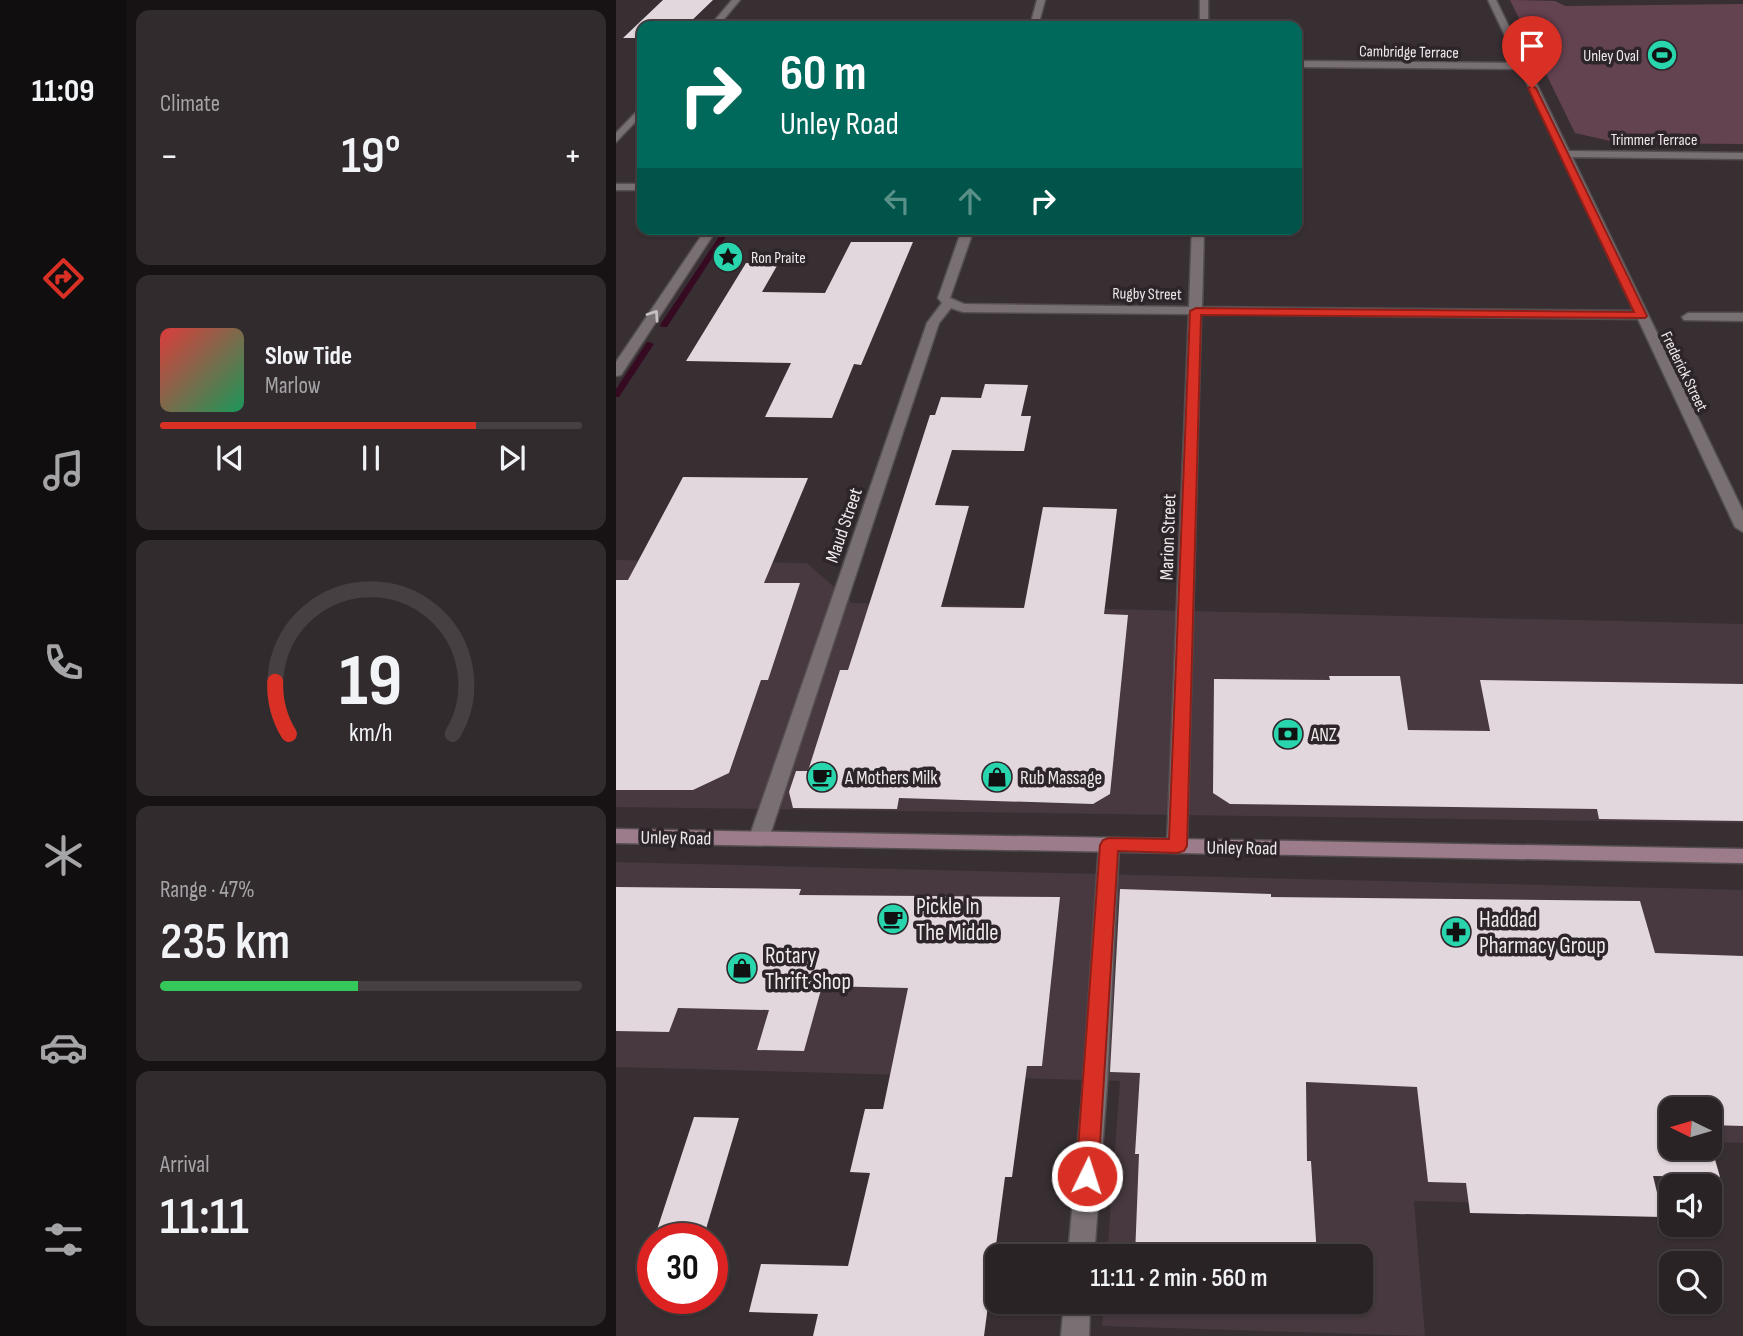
<!DOCTYPE html>
<meta charset="utf-8">
<style>
:root{--surface:#2a2326;--page:#322b2e;--text:#f1f3f6;--muted:#a5a4a7;--line:#464043;--accent:#d93025}
body{margin:0;font-family:"Sofia Sans Condensed",sans-serif;background:var(--page);color:var(--text);height:100vh;display:flex;flex-direction:column;font-size:26px;white-space:nowrap}
*{box-sizing:border-box;margin:0}
p{font-size:23px;color:var(--muted)}
.icon{flex:none;width:38px;height:38px;fill:none;stroke:currentColor;stroke-width:2;stroke-linecap:round;stroke-linejoin:round}
.map{position:relative;flex:1;overflow:hidden}
.panel{display:flex;flex-direction:column;gap:10px;padding:10px;background:#171315;width:490px}
.panel>*{flex:none}
.hud{position:absolute;left:21px;top:21px;width:665px;height:214px;border-radius:14px;box-shadow:0 2px 5px #0004,0 0 0 2px var(--line);background:#00695c;color:#fff;overflow:hidden}
.needle{width:46px;rotate:275deg}
.controls{position:absolute;left:1043px;top:1097px;display:grid;gap:14px}
.controls a{display:grid;place-items:center;width:63px;height:63px;border-radius:14px;background:var(--surface);box-shadow:0 2px 5px #0004,0 0 0 2px var(--line);font-size:35px}
.speed{position:absolute;left:21px;top:1223px;display:flex;gap:14px;font-size:35px;font-weight:700;text-align:center}
.speed>*{display:grid;place-content:center;width:91px;height:91px;border-radius:50%;background:var(--surface);box-shadow:0 2px 5px #0004,0 0 0 2px var(--line);line-height:1}
.speed .limit{border:10px solid #d22;background:#fff;color:#111}
.pin{position:absolute;display:grid;place-items:center;width:60px;height:60px;color:#fff;margin:-72px -30px;border-radius:50% 50% 50% 0;rotate:-45deg;box-shadow:0 0 7px #0007}
.pin .icon{rotate:45deg}
.me{position:absolute;width:77px;margin:-38px;rotate:4deg;stroke-linejoin:round;filter:drop-shadow(0 0 5px #0008)}
.turn{display:flex;align-items:center;gap:24px;height:147px;padding:0 28px;font-size:32px}
.turn .icon{width:91px;height:91px;stroke-width:2.5}
.turn b{display:block;font-size:49px;line-height:60px}
.lanes{display:flex;align-items:center;height:66px;padding:0 28px;background:#0003;justify-content:center;gap:35px;direction:ltr}
.lanes .off{opacity:.35}
.big{font-size:52px;font-weight:600;line-height:1.1}
.panel .widget{flex:1;display:flex;flex-direction:column;justify-content:center;gap:10px;min-width:0;padding:0 24px;border-radius:14px;background:var(--page)}
.panel .dial{align-items:center;gap:0}
.dial svg{height:182px;overflow:visible;fill:none;stroke:var(--line);stroke-width:7;stroke-linecap:round;text-anchor:middle}
.dial text{fill:var(--text);stroke:none}
.song{display:flex;align-items:center;gap:21px}
.cover{width:84px;height:84px;border-radius:10px;background:linear-gradient(135deg,hsl(0 70% 55%),hsl(150 70% 35%))}
.played{height:7px;border-radius:4px;background:linear-gradient(90deg,var(--accent) 75%,var(--line) 75%)}
.keys{display:flex;justify-content:space-around;direction:ltr}
.heat{display:flex;justify-content:space-between;align-items:center;font-size:38px;direction:ltr}
.charge{height:10px;border-radius:5px;background:linear-gradient(90deg,#34c759 47%,var(--line) 0)}
.trip{position:absolute;left:369px;top:1244px;width:388px;height:70px;border-radius:14px;background:var(--surface);box-shadow:0 2px 5px #0004,0 0 0 2px var(--line);font-weight:600;line-height:70px;text-align:center}
main{display:flex;flex:1;min-height:0}
.menu{display:flex;flex-direction:column;width:126px;justify-content:space-around;align-items:center;background:#110e0f;color:var(--muted)}
.menu .icon{width:49px;height:49px}
.menu .active{color:var(--accent)}
.menu b{font-size:32px;color:var(--text)}
.map>svg:first-child{display:block}
.built{fill:#47393f}
.green{fill:#644351}
.lines{fill:none;stroke-linecap:round;stroke-linejoin:round}
.stream{fill:#360b22;fill-rule:evenodd}
.building{fill:#e2d7dc}
.minor-casing{stroke:#554e50;stroke-width:3}
.secondary-casing{stroke:#554e50;stroke-width:3}
.minor{fill:#797073;fill-rule:evenodd}
.secondary{fill:#9c7c8a;fill-rule:evenodd}
.oneway{stroke:#c6bfc1}
.route{fill:#d93025;stroke:#8d1f18;stroke-width:2}
.labels{text-anchor:middle;stroke-width:7;stroke-linejoin:round;paint-order:stroke}
.far-street-label{font-size:16px;fill:#efe9eb;stroke:#2d2529}
.far-poi-label{font-size:16px;fill:#efe9eb;stroke:#2d2529;text-anchor:end}
.street-label{font-size:19px;fill:#efe9eb;stroke:#2d2529}
.poi-label{font-size:19px;fill:#efe9eb;stroke:#2d2529;text-anchor:start}
.near-poi-label{font-size:23px;fill:#efe9eb;stroke:#2d2529;text-anchor:start}
</style>
<main>
<nav class="menu">
<b>11:09</b>
<svg class="icon active" aria-label="directions" viewBox="0 0 24 24"><path d="M12 3l9 9-9 9-9-9zM9 14v-3h6M13 9l2 2-2 2"/></svg>
<svg class="icon" aria-label="music" viewBox="0 0 24 24"><path d="M9 18V5l10-2v13"/><circle cx="6" cy="18" r="3"/><circle cx="16" cy="16" r="3"/></svg>
<svg class="icon" aria-label="phone" viewBox="0 0 24 24"><path d="M5 4h4l2 5-3 2q2 4 5 5l2-3 5 2v4C11 20 4 13 5 4z"/></svg>
<svg class="icon" aria-label="climate" viewBox="0 0 24 24"><path d="M12 3v18M4 7l16 10M4 17L20 7"/></svg>
<svg class="icon" aria-label="car" viewBox="0 0 24 24"><path d="M5 17H2v-5l4-1 3-4h7l3 4 3 1v5h-3M9 17h6M6 11h13"/><circle cx="7" cy="17" r="2"/><circle cx="17" cy="17" r="2"/></svg>
<svg class="icon" aria-label="filters" viewBox="0 0 24 24"><path d="M4 7h16M4 17h16"/><circle cx="9" cy="7" r="2"/><circle cx="15" cy="17" r="2"/></svg>
</nav>
<section class="panel">
<div class="widget"><p>Climate</p>
<div class="heat"><a>−</a><b class="big">19°</b><a>+</a></div>
</div>
<div class="widget">
<div class="song"><i class="cover"></i><div><b>Slow Tide</b><p>Marlow</p></div></div>
<div class="played"></div>
<div class="keys"><svg class="icon" aria-label="previous" viewBox="0 0 24 24"><path d="M18 5L8 12l10 7zM5 5v14"/></svg><svg class="icon" aria-label="pause" viewBox="0 0 24 24"><path d="M8 5v14M16 5v14"/></svg><svg class="icon" aria-label="next" viewBox="0 0 24 24"><path d="M6 5l10 7-10 7zM19 5v14"/></svg></div>
</div>
<div class="widget dial"><svg viewBox="0 0 100 80">
<path d="M14 69A42 42 0 1 1 86 69"/>
<path d="M14 69A42 42 0 0 1 8 46" stroke="#d93025"/>
<text x="50" y="56" font-size="32" font-weight="700">19</text>
<text x="50" y="72" font-size="11">km/h</text>
</svg></div>
<div class="widget"><p>Range · 47%</p><b class="big">235 km</b><div class="charge"></div></div>
<div class="widget"><p>Arrival</p><b class="big">11:11</b></div>
</section>
<div class="map">
<svg width="1127" height="1336" viewBox="0 0 1127 1336">
<rect width="100%" height="100%" fill="#382f33"/>
<g class="built">
<polygon points="0,560 191,563 236,603 1127,624 1127,823 0,807"/>
<polygon points="0,862 1127,890 1127,1143 1094,1142 1094,1110 1055,1110 1055,1141 1030,1140 1045,1207 798,1201 809,1336 486,1326 488,1302 746,1302 746,1256 491,1256 504,1081 0,1067"/>
</g>
<polygon class="green" points="894,0 939,1 949,6 1127,4 1127,144 1003,143 959,133"/>
<g class="lines">
<g class="stream">
<polygon points="108,229 115,229 51,327 45,327 44,325"/>
<polygon points="31,342 34,342 38,344 3,397 0,397 0,389"/>
</g>
</g>
<g class="building">
<polygon points="47,0 97,0 70,26 26,26 26,38 7,38"/>
<polygon points="235,242 297,242 245,365 238,364 216,418 149,417 175,363 70,361 130,263 162,264 146,292 209,293"/>
<polygon points="369,384 412,385 405,416 415,416 408,451 336,450 319,505 353,506 325,607 408,608 427,507 501,509 488,614 512,615 494,794 477,804 283,798 281,809 177,808 173,792 180,771 192,771 224,670 232,670 314,415 319,415 325,397 365,398"/>
<polygon points="67,477 192,478 148,583 184,583 152,680 145,680 113,773 77,790 0,790 0,580 12,580"/>
<polygon points="713,676 784,676 792,730 874,731 864,680 1127,684 1127,821 983,819 981,809 614,804 597,793 598,679 714,680"/>
<polygon points="0,887 185,889 183,895 444,897 426,1066 411,1066 396,1177 389,1177 368,1336 197,1336 202,1314 133,1312 145,1264 232,1266 254,1173 234,1172 249,1109 267,1109 292,988 206,986 188,1051 141,1050 153,1010 62,1008 53,1032 0,1031"/>
<polygon points="504,889 655,894 655,897 1024,901 1039,953 1127,956 1127,1126 1094,1125 1094,1110 1055,1110 1055,1148 1094,1148 1094,1142 1104,1177 1037,1176 1047,1217 854,1213 850,1183 812,1182 801,1087 690,1082 691,1161 695,1161 701,1256 519,1256 523,1154 519,1154 524,1073 494,1072"/>
<polygon points="78,1117 123,1118 87,1239 38,1239"/>
</g>
<g class="lines">
<g class="minor-casing">
<g id="minor">
<polygon points="116,0 124,0 102,26 94,26"/>
<polygon points="421,0 429,0 422,26 414,26"/>
<rect x="584" y="0" width="8" height="26"/>
<polygon points="872,0 880,0 953,151 1127,153 1127,159 956,157 1127,511 1127,532 1119,527 1022,319 585,314 571,846 568,851 561,853 554,851 551,846 573,314 347,312 335,308 323,323 153,838 150,843 136,843 133,838 311,323 326,303 322,298 346,229 358,229 334,298 348,304 573,307 576,229 588,229 586,307 1018,311 904,69 681,67 681,61 902,63"/>
<polygon points="26,106 26,115 0,142 0,133"/>
<rect x="0" y="184" width="26" height="6"/>
<polygon points="90,229 101,229 5,375 0,376 0,362"/>
<polygon points="1072,313 1127,313 1127,321 1068,320 1066,317"/>
<polygon points="493,838 500,840 503,845 491,1085 478,1256 452,1256 467,1085 483,845 486,840"/>
<polygon points="448,1302 474,1302 473,1336 445,1336"/>
</g>
</g>
<g class="secondary-casing">
<polygon id="secondary" points="0,829 1127,849 1127,863 0,843"/>
</g>
<use href="#minor" class="minor"/>
<use href="#secondary" class="secondary"/>
</g>
<defs><path id="oneway-chevron" d="M-2-3.5L2.5 0L-2 3.5" fill="none" stroke-width="1.6" stroke-linecap="round" stroke-linejoin="round" transform="scale(1.75)"/></defs>
<use class="oneway" href="#oneway-chevron" transform="translate(38 315) rotate(-56)"/>
<polygon class="route" points="916,86 920,88 1031,316 1029,318 585,315 571,846 568,851 561,853 502,851 482,1176 479,1183 471,1186 463,1183 460,1176 484,845 487,840 493,838 553,839 574,311 580,308 1018,312 912,88"/>
<defs>
<g id="stadium-disc" transform="scale(1.575)"><circle r="9.5" fill="#29d5ad" stroke="#2d2529"/><path d="M0-5a6.5 5 0 1 0 0 10a6.5 5 0 1 0 0-10ZM-3.5-1.8h7v3.6h-7Z" fill="#111"/></g>
<g id="sight-disc" transform="scale(1.575)"><circle r="9.5" fill="#29d5ad" stroke="#2d2529"/><path d="M0-6L1.8-2.2L6-1.7L2.9 1.2L3.7 5.4L0 3.3L-3.7 5.4L-2.9 1.2L-6-1.7L-1.8-2.2Z" fill="#111"/></g>
<g id="bank-disc" transform="scale(1.575)"><circle r="9.5" fill="#29d5ad" stroke="#2d2529"/><path d="M-6-4H6V4H-6ZM0-2.3a2.3 2.3 0 1 0 0 4.6a2.3 2.3 0 1 0 0-4.6Z" fill="#111"/></g>
<g id="cafe-disc" transform="scale(1.575)"><circle r="9.5" fill="#29d5ad" stroke="#2d2529"/><path d="M-5.5-4.5H6V0H3Q3 3.5 0 3.5H-2.5Q-5.5 3.5-5.5 0ZM3-3.2v2h1.7v-2ZM-6 4.5H4V6H-6Z" fill="#111"/></g>
<g id="shop-disc" transform="scale(1.575)"><circle r="9.5" fill="#29d5ad" stroke="#2d2529"/><path d="M-5-2.5h2.3a2.7 3.5 0 0 1 5.4 0H5L5.5 6h-11ZM-1.5-2.5h3a1.5 2.3 0 0 0-3 0Z" fill="#111"/></g>
<g id="pharmacy-disc" transform="scale(1.575)"><circle r="9.5" fill="#29d5ad" stroke="#2d2529"/><path d="M-2-6h4v4h4v4h-4v4h-4v-4h-4v-4h4Z" fill="#111"/></g>
</defs>
<g fill-rule="evenodd">
<use href="#stadium-disc" x="1046" y="55"/>
<use href="#sight-disc" x="112" y="257"/>
<use href="#bank-disc" x="672" y="734"/>
<use href="#cafe-disc" x="206" y="777"/>
<use href="#shop-disc" x="381" y="777"/>
<use href="#cafe-disc" x="277" y="919"/>
<use href="#pharmacy-disc" x="840" y="932"/>
<use href="#shop-disc" x="126" y="968"/>
</g>
<g class="labels">
<g class="far-street-label">
<text transform="translate(793 51) rotate(1)" y="6">Cambridge Terrace</text>
<text x="1038" y="145">Trimmer Terrace</text>
<text transform="translate(531 293) rotate(1)" y="6">Rugby Street</text>
<text transform="translate(1069 371) rotate(64)" y="6">Frederick Street</text>
</g>
<g class="far-poi-label">
<text x="1023" y="61">Unley Oval</text>
<text x="135" y="263" text-anchor="start">Ron Praite</text>
</g>
<g class="street-label">
<text transform="translate(227 525) rotate(-71)" y="7">Maud Street</text>
<text transform="translate(551 537) rotate(-88)" y="7">Marion Street</text>
<text transform="translate(60 837) rotate(1)" y="7">Unley Road</text>
<text transform="translate(626 847) rotate(1)" y="7">Unley Road</text>
</g>
<g class="poi-label">
<text x="695" y="741">ANZ</text>
<text x="229" y="784">A Mothers Milk</text>
<text x="404" y="784">Rub Massage</text>
</g>
<g class="near-poi-label">
<text x="300" y="914">Pickle In<tspan x="300" dy="26">The Middle</tspan></text>
<text x="863" y="927">Haddad<tspan x="863" dy="26">Pharmacy Group</tspan></text>
<text x="149" y="963">Rotary<tspan x="149" dy="26">Thrift Shop</tspan></text>
</g>
</g>
</svg>
<div class="controls">
<a><svg class="needle" viewBox="-14 -14 28 28"><path d="M0-13l5 13h-10z" fill="#e53935"/><path d="M0 13l5-13h-10z" fill="#a5a4a7"/></svg></a>
<a><svg class="icon" aria-label="sound" viewBox="0 0 24 24"><path d="M4 9h4l5-4v14l-5-4H4zM17 9q2 3 0 6"/></svg></a>
<a><svg class="icon" aria-label="search" viewBox="0 0 24 24"><circle cx="10" cy="10" r="6"/><path d="M15 15l6 6"/></svg></a>
</div>
<div class="speed"><div class="limit">30</div></div>
<div class="pin" style="left:916px;top:88px;background:#d93025"><svg class="icon" aria-label="arrive" viewBox="0 0 24 24"><path d="M6 21V4h12l-3 4 3 4H6"/></svg></div>
<svg class="me" style="left:471px;top:1176px" viewBox="-20 -20 40 40"><circle r="17" fill="#d93025" stroke="#fff" stroke-width="3"/><path d="M0-11L8 9 0 5-8 9z" fill="#fff"/></svg>
<div class="trip">11:11 · 2 min · 560 m</div>
<div class="hud">
<div class="turn"><svg class="icon" aria-label="right" viewBox="0 0 24 24"><path d="M7 20v-9h11M14 6l5 5-5 5"/></svg><div><b>60 m</b>Unley Road</div></div>
<div class="lanes"><svg class="icon off" aria-label="left" viewBox="0 0 24 24"><path d="M17 20v-9H6M10 6l-5 5 5 5"/></svg><svg class="icon off" aria-label="ahead" viewBox="0 0 24 24"><path d="M12 20V5M6 11l6-6 6 6"/></svg><svg class="icon" aria-label="right" viewBox="0 0 24 24"><path d="M7 20v-9h11M14 6l5 5-5 5"/></svg></div>
</div>
</div>
</main>
